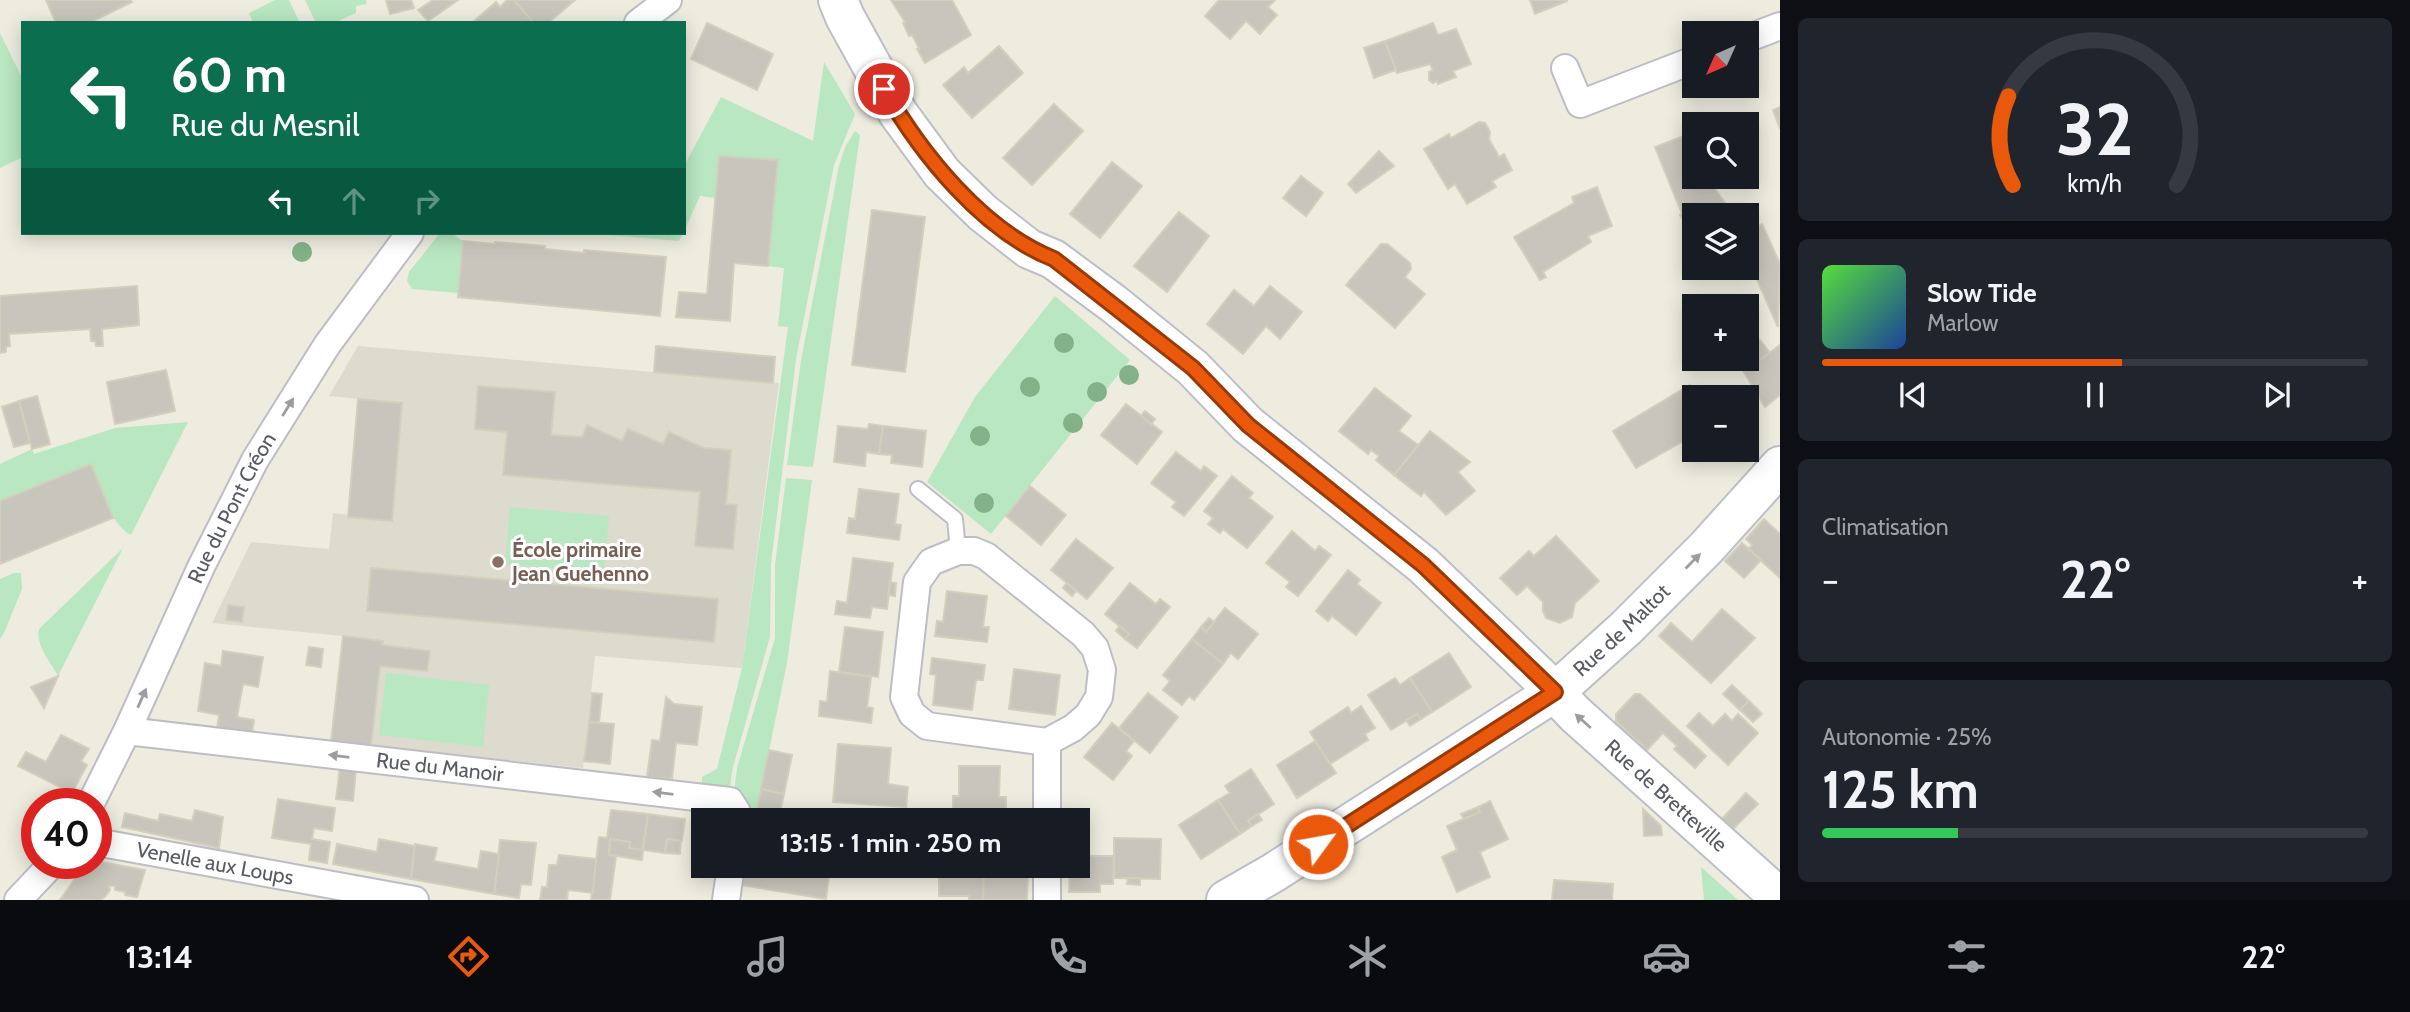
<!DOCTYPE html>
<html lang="fr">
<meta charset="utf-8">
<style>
:root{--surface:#171b24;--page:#20242c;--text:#f1f3f6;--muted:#9ea1a6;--line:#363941;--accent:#ea580c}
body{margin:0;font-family:Cabin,sans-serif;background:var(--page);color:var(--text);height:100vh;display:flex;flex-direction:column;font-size:26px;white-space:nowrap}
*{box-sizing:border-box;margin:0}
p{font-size:23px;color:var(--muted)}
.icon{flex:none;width:38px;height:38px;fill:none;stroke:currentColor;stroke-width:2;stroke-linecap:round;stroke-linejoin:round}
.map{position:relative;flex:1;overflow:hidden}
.details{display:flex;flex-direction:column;gap:18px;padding:18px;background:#0d0f14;width:630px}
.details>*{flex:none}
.hud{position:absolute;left:21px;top:21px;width:665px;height:214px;border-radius:0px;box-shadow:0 4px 18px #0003;background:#0b6e4f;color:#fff;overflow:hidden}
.needle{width:46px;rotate:225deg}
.controls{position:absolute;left:1682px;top:21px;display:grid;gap:14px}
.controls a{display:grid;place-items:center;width:77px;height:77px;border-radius:0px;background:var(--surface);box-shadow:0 4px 18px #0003;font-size:35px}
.speed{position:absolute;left:21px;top:788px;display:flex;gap:14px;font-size:35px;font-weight:700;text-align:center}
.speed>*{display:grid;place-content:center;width:91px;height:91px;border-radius:50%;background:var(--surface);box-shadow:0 4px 18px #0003;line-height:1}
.speed .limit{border:10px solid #d22;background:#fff;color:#111}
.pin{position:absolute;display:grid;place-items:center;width:60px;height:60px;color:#fff;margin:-30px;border:4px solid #fff;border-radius:50%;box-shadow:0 2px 7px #0007}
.me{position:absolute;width:77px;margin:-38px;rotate:58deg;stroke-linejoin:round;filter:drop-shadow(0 0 5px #0008)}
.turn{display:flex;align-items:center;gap:24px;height:147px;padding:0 35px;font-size:32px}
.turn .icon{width:91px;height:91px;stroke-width:2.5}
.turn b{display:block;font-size:49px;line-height:60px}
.lanes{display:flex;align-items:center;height:66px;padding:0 35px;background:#0003;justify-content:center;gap:35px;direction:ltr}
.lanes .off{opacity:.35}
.big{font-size:52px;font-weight:800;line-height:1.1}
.details .card{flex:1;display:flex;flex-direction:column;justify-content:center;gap:10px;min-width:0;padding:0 24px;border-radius:10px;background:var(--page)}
.details .dial{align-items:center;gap:0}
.dial svg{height:182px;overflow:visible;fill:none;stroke:var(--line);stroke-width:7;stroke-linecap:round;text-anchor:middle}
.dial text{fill:var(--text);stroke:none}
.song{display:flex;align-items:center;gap:21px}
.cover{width:84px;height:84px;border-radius:10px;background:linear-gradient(135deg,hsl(110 70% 55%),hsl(220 70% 35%))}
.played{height:7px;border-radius:4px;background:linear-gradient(90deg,var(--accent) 55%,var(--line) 55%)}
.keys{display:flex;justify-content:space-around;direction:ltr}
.heat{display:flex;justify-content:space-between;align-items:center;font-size:38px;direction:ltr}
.charge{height:10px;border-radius:5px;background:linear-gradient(90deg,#34c759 25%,var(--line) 0)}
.trip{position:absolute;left:691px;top:808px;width:399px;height:70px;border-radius:0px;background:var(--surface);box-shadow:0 4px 18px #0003;font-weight:800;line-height:70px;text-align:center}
.tab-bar{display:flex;height:112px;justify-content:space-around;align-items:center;background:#090b0e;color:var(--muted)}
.tab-bar .icon{width:49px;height:49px}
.tab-bar .on{color:var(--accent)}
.tab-bar b{font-size:32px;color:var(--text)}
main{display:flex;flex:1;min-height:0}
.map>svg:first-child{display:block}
.education{fill:#dcdbce}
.green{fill:#b9e7c1}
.building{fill:#c8c6bc;stroke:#d2cfbd;stroke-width:2}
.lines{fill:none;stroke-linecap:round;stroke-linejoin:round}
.lane-casing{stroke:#bdbec5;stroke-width:18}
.street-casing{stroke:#bdbec5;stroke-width:30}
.secondary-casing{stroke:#bcbfc7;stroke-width:42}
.lane{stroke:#fff;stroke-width:14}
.street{stroke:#fff;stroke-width:26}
.secondary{stroke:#fff;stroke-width:38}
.tree{fill:#84b288}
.oneway{fill:#9b9da1}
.route-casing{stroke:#983908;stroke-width:18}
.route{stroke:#ea580c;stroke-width:12}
.education-dot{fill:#8d6e63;stroke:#fff;stroke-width:2.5}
.labels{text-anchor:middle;stroke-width:6;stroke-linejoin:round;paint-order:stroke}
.street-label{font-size:21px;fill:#585b62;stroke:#fff}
.education-label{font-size:21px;font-weight:bold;fill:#785e54;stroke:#fff;text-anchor:start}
</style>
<main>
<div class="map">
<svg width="1780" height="900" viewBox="0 0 1780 900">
<rect width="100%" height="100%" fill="#edecdf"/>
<polygon class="education" points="358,346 779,383 742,668 595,656 583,768 331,742 343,636 212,623 251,542 329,549 333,513 392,520 402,403 329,396"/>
<g class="green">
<polygon points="275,0 289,0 300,23 253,23 249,13"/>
<polygon points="305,0 366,0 367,4 356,6 356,13 334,23 316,23"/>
<polygon points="0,33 23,80 23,157 0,168"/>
<polygon points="824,62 855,114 834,165 796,359 771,564 770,637 733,767 729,793 702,790 702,777 717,769 742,668 788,327 778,326 784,268 768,266 778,160 719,156 716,198 700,196 684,231 684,166 721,97 813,141"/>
<polygon points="855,131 860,135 813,467 787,465 801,360 839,166 845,147"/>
<polygon points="440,233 451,233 463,241 458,293 412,289 407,281 409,272"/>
<polygon points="586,233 683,233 679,241"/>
<polygon points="1055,296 1130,360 991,534 927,482 975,397"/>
<path d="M188,422L131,535C108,522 101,488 91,465L0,501V464L32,449L34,454L115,428Z"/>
<polygon points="786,478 812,480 787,663 757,809 750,807 746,801 734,793 737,768 775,638 775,565"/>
<polygon points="510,507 609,516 604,573 505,564"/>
<path d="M123,548L58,676C51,663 35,644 39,629Z"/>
<polygon points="14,573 21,573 22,589 4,633 0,639 0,579"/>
<polygon points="386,673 489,685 483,747 379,735"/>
<polygon points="1701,867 1738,900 1704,900"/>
</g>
<g class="building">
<polygon points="46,0 130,0 132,2 89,23 56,23"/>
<polygon points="386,0 411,0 414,8 390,14"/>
<polygon points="433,0 458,0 428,21 418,10"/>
<polygon points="507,0 514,0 534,23 472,23 496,2 500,7"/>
<polygon points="514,0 575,0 548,23 534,23"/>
<polygon points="891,0 952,0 971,35 925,63 917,49 919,48 912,35 909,36 903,23 905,22"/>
<polygon points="1219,0 1275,0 1268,7 1277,15 1260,34 1246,21 1230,39 1205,16"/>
<polygon points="1530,0 1567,0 1567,1 1535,14"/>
<polygon points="707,23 773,54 757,90 691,59"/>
<polygon points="1433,23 1438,35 1456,29 1471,64 1453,71 1456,77 1438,84 1437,81 1433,83 1429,80 1429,72 1433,70 1430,64 1397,73 1385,41"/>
<polygon points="1385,41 1396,70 1374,78 1364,48"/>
<polygon points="999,46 1023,73 972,118 943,85 964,67 968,73"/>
<polygon points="1054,104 1083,131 1032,185 1003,158"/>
<polygon points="1780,107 1780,129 1773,110"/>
<polygon points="1479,122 1485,123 1490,132 1489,139 1499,157 1504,154 1512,170 1492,181 1496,187 1467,204 1455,184 1448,189 1424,149 1449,134 1451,138"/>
<polygon points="1694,132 1694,177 1711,177 1715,189 1728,207 1716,215 1694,215 1692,232 1680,215 1682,214 1655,147"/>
<polygon points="1379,151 1394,166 1356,193 1348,184"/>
<polygon points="719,156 778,160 768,266 734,263 730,321 676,317 679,292 707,294"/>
<polygon points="1112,162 1142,186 1100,238 1070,214"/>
<polygon points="1301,176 1323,193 1306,216 1283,198"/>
<polygon points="1597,187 1612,226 1588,236 1591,242 1543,272 1546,277 1540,280 1514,237 1574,203 1572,197"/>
<polygon points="872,210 925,217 905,372 852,365"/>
<polygon points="1179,212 1209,236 1167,292 1134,266"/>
<polygon points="1762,224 1780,264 1778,327 1746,255 1746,232"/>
<polygon points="463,241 495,244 495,242 545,246 545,249 584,253 584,250 666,257 660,316 458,297"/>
<polygon points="1381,244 1387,244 1410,263 1411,269 1405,277 1425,294 1395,328 1346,285"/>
<polygon points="137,286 139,325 102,329 103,346 96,346 95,341 91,341 90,329 9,334 10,346 6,347 6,352 0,353 0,296"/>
<polygon points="1270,286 1302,312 1280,339 1266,326 1243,354 1207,324 1234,290 1254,306"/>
<polygon points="1760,340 1770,353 1744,372 1737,359 1746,359 1746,351"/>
<polygon points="1780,345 1780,395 1765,407 1744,372"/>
<polygon points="656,346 775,357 773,383 654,372"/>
<polygon points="166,370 175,411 115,424 107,382"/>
<polygon points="1690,385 1697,397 1694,397 1694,435 1636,468 1613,431"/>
<polygon points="478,386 555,392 551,435 582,437 587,425 622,441 628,429 663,444 669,432 704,448 731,450 726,504 737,505 733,549 695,546 700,492 503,475 507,432 475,429"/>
<polygon points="1375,388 1411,416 1399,431 1418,445 1394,475 1376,460 1379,456 1371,450 1368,454 1339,431"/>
<polygon points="37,396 50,444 32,449 19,401"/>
<polygon points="358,399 402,403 392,521 348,517"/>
<polygon points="19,401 30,443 14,447 2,407"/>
<polygon points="1126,404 1162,432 1137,464 1101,435"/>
<polygon points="1145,411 1155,419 1151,424 1141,416"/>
<polygon points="869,424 883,426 879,454 866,452 865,466 834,462 838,426 868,429"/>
<polygon points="883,426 926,431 922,467 891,463 892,455 879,454"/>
<polygon points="1430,431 1470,462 1458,472 1475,491 1446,515 1424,492 1421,496 1394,475"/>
<polygon points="1176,452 1201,471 1204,466 1217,476 1184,516 1172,507 1176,502 1151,483"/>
<polygon points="91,464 113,518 0,564 0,501"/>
<polygon points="1232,476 1253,493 1249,498 1273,517 1247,548 1223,529 1220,533 1208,524 1213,518 1204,511"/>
<polygon points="1030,486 1066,515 1041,545 1006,516"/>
<polygon points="859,489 899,494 895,524 901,525 899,540 847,533 849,518 855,519"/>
<polygon points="1764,519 1780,534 1780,578 1748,549 1752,545 1746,539"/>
<polygon points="1292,531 1315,551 1319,546 1331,555 1298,596 1286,587 1290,582 1266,563"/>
<polygon points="1556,536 1599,581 1575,603 1572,617 1560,623 1546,618 1543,611 1543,602 1527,586 1517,595 1500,578 1529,551 1534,556"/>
<polygon points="1076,539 1113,568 1087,599 1051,570"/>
<polygon points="1742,543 1761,560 1744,578 1725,561"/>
<polygon points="853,558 893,563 887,609 872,607 870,618 835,614 837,601 847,603"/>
<polygon points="371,568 718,599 714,642 367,611"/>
<polygon points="1348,570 1360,580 1357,584 1381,603 1356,635 1332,616 1328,621 1316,611"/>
<polygon points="890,582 896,583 895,596 888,595"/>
<polygon points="1067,583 1076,591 1072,596 1063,588"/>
<polygon points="1130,583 1156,604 1160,599 1170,607 1137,648 1125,639 1129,634 1105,614"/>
<polygon points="947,591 987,596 983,627 989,627 987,642 935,636 937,621 943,622"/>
<polygon points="228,605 244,607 242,622 226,620"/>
<polygon points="1225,608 1258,634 1238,659 1231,653 1223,664 1192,639 1201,627 1206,632"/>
<polygon points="1722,609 1755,638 1711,683 1659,636 1671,623 1692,642"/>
<polygon points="1209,618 1214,622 1206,632 1201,627"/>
<polygon points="1120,626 1129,634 1125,639 1116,631"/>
<polygon points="845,627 883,632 878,677 839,672"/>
<polygon points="343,636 383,641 382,645 430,651 427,671 380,666 371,746 331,742"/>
<polygon points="1192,639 1223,664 1194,700 1189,696 1182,705 1163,690 1170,681 1163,675"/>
<polygon points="309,647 323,649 321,667 306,665"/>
<polygon points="223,651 263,657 258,687 243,684 237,717 254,720 252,733 217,729 219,715 198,711 205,663 221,666"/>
<polygon points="1449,653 1471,687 1432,712 1410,678"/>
<polygon points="932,658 985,665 983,680 976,680 972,710 933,705 936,675 930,674"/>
<polygon points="1014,669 1060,675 1055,715 1009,709"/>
<polygon points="830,671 871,677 867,707 873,708 871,723 819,716 820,701 827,702"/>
<polygon points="58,676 44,708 31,687"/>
<polygon points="1395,678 1400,685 1410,678 1432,712 1421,719 1417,714 1391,730 1368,695"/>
<polygon points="1732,685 1749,701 1740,710 1723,694"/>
<polygon points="592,693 602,694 599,723 589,722"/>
<polygon points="1148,693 1178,717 1150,753 1119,728"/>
<polygon points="1635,694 1640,694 1706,756 1695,768 1674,749 1677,746 1663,733 1647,750 1616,721 1616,714"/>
<polygon points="666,697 674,704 702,707 697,745 676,743 672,779 647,777 652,740 660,741"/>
<polygon points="1749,701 1762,714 1753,722 1740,710"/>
<polygon points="1361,706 1375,728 1365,734 1368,740 1330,764 1310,732 1348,707 1351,713"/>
<polygon points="1699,713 1713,726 1725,714 1732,721 1738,714 1758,733 1728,765 1687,726"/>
<polygon points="1417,714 1421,719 1410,726 1406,720"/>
<polygon points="589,722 614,724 610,764 584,761"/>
<polygon points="1112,723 1134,741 1126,751 1132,756 1113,780 1084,757"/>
<polygon points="61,735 89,749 81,761 87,765 72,793 18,766 26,752 46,762"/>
<polygon points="1315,741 1336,773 1297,798 1277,765"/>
<polygon points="838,744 891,748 888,784 908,787 906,807 833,802"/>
<polygon points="769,750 792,755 784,794 761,789"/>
<polygon points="959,766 1000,766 999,797 1006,797 1006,812 953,811 953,796 959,796"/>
<polygon points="340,767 356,769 353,801 336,799"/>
<polygon points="1251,769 1274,804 1248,821 1252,826 1240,834 1218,800 1230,793 1225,786"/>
<polygon points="761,789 784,794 780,812 757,809"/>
<polygon points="1746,793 1758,804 1733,829 1722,819"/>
<polygon points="278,799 335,808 332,831 314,828 312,839 330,842 327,863 309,860 311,844 272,838"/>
<polygon points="1218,800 1240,834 1201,859 1179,825"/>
<polygon points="1490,801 1508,839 1480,852 1490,877 1457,892 1442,857 1457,850 1447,826 1480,812 1478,807"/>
<polygon points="1478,807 1480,812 1464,819 1461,814"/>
<polygon points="1643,809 1661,826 1662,835 1644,836"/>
<polygon points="195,810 223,817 219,848 122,827 125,813 158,821 160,814 192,821"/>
<polygon points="611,810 648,814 643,850 629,848 630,842 610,839 609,855 616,856 610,900 591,900 599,837 607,838"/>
<polygon points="648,814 685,819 682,841 667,839 665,853 643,850"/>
<polygon points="1258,814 1262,820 1252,826 1248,821"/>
<polygon points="1114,838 1161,839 1160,879 1114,878"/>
<polygon points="379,839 415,846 411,879 333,864 337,844 377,852"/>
<polygon points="610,839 630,842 629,848 643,850 642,860 609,855"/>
<polygon points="667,839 681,841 680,854 665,853"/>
<polygon points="500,840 536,843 531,885 521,884 519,898 494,894"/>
<polygon points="415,844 437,848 434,861 478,869 481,851 499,854 494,894 411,879"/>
<polygon points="559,855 596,859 593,893 568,890 567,900 540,900 542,887 547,887 549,865 557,865"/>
<polygon points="1078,856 1114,856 1113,884 1100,884 1100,892 1069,892 1070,866 1078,866"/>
<polygon points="96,861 145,870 137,897 125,895 125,892 115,890 115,886 109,886 110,890 105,897 99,900 60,900 86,863 96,863"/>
<polygon points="745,866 830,866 826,899 741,885"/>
<polygon points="923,866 984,866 983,900 969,900 969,896 939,896 939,874 923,874"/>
<polygon points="997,868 1028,868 1027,900 983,900 984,876 997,876"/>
<polygon points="1128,878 1140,878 1140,885 1127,884"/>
<polygon points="1554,880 1613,884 1612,900 1552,900"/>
</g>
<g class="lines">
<g class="lane-casing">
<polyline id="lane" points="918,489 955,519 958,551"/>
</g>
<g class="street-casing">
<g id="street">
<polyline points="638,23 668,0"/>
<polyline points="1746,39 1780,26"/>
<polyline points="1565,68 1580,104 1694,60"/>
<polygon points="958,551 974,551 986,556 1083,634 1095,648 1102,670 1099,697 1088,715 1073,728 1047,742 927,726 912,714 904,697 917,582 931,562"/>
<path id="s1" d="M127,731L730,801L737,812L736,821"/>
<path id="s2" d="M91,803L127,731L201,567L255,460L327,345L410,233"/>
<polyline points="1047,821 1047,742"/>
<path id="s3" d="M96,842L415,900"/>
<polyline points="18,900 53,863"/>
<polyline points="726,900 731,866"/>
<polyline points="1047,900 1047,866"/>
</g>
</g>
<g class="secondary-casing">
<g id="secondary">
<path id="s4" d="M838,0L845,17L898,113L942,173L983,213L1029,249L1053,259L1114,304L1193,368L1248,425L1423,565L1542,679L1575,714L1780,898"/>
<path id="s5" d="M1226,900L1273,873L1555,692L1626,628L1706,548L1780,466"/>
</g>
</g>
<use href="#lane" class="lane"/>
<use href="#street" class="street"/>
<use href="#secondary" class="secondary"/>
</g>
<g class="tree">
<circle cx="302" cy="252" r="10"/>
<circle cx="1064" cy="343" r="10"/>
<circle cx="1129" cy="375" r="10"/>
<circle cx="1030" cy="387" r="10"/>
<circle cx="1097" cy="392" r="10"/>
<circle cx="1073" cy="423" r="10"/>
<circle cx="980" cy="436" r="10"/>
<circle cx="984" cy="503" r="10"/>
</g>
<defs><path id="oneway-solid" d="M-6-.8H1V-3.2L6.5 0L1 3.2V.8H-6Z" transform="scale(1.75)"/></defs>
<g class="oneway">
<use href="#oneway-solid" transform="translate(288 407) rotate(-58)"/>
<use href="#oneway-solid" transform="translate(1693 561) rotate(-45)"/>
<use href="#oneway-solid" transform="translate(142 698) rotate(-66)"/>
<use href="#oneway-solid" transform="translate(1583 721) rotate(-138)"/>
<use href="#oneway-solid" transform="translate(339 756) rotate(-173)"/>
<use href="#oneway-solid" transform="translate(663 793) rotate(-173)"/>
</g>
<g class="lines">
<g class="route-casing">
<path id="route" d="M884,89C921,154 983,231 1054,259L1193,368L1248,425L1423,565L1555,692L1318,844"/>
</g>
<use href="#route" class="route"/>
</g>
<circle class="education-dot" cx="498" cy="562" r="7"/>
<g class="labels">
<g class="street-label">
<text dy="7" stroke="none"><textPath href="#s2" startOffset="327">Rue du Pont Créon</textPath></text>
<text dy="7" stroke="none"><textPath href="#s5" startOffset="480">Rue de Maltot</textPath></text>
<text dy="7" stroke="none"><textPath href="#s1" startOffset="315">Rue du Manoir</textPath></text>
<text dy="7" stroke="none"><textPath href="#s4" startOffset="1160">Rue de Bretteville</textPath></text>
<text dy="7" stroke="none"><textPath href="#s3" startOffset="121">Venelle aux Loups</textPath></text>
</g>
<g class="education-label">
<text x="512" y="557">École primaire<tspan x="512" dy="24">Jean Guehenno</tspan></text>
</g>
</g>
</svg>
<div class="controls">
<a><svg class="needle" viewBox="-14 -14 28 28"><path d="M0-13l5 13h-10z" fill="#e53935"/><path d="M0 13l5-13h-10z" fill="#9ea1a6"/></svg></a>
<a><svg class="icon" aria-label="search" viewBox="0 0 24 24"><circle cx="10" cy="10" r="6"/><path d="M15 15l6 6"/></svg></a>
<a><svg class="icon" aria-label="layers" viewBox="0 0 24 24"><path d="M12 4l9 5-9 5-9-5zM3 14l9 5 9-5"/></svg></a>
<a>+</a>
<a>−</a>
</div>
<div class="speed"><div class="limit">40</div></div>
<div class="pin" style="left:884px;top:89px;background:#d93025"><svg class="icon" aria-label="arrive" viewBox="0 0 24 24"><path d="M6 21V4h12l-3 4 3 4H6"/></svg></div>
<svg class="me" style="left:1318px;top:844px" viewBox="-20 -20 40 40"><circle r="17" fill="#ea580c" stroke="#fff" stroke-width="3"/><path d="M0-11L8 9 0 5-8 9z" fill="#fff"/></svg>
<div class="trip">13:15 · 1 min · 250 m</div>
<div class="hud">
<div class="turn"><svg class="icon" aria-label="left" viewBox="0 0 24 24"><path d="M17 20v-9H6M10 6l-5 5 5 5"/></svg><div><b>60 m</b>Rue du Mesnil</div></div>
<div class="lanes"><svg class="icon" aria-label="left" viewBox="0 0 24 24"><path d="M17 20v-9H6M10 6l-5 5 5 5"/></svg><svg class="icon off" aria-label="ahead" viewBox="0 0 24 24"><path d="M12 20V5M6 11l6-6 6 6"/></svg><svg class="icon off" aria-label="right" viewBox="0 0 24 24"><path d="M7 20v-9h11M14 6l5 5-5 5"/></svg></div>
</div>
</div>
<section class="details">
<div class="card dial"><svg viewBox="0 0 100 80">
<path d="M14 69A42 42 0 1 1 86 69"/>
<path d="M14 69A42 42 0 0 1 12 30" stroke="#ea580c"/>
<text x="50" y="56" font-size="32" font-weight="700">32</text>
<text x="50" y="72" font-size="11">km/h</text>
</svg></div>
<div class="card">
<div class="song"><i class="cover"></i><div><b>Slow Tide</b><p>Marlow</p></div></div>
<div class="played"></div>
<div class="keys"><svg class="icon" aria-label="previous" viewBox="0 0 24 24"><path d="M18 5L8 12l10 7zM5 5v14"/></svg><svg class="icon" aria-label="pause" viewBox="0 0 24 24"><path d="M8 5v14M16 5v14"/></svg><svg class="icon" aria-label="next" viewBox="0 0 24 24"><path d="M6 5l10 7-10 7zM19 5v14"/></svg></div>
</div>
<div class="card"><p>Climatisation</p>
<div class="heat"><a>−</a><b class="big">22°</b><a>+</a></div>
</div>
<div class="card"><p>Autonomie · 25%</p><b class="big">125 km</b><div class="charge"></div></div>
</section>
</main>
<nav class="tab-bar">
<b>13:14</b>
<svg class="icon on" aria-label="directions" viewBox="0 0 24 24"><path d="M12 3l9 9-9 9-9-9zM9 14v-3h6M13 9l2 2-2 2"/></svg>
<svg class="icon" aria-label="music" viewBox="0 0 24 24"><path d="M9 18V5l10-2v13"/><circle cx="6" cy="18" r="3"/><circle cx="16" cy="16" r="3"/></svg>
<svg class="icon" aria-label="phone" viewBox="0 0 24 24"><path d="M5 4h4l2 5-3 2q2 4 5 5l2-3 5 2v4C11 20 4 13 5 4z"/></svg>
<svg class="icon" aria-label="climate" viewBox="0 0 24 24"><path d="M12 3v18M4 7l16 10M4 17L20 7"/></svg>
<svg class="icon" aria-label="car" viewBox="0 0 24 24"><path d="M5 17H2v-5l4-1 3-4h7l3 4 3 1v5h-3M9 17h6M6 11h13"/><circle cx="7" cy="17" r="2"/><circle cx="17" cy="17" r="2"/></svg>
<svg class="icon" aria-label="filters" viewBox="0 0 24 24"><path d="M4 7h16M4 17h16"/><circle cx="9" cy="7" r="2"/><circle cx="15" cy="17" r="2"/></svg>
<b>22°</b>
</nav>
